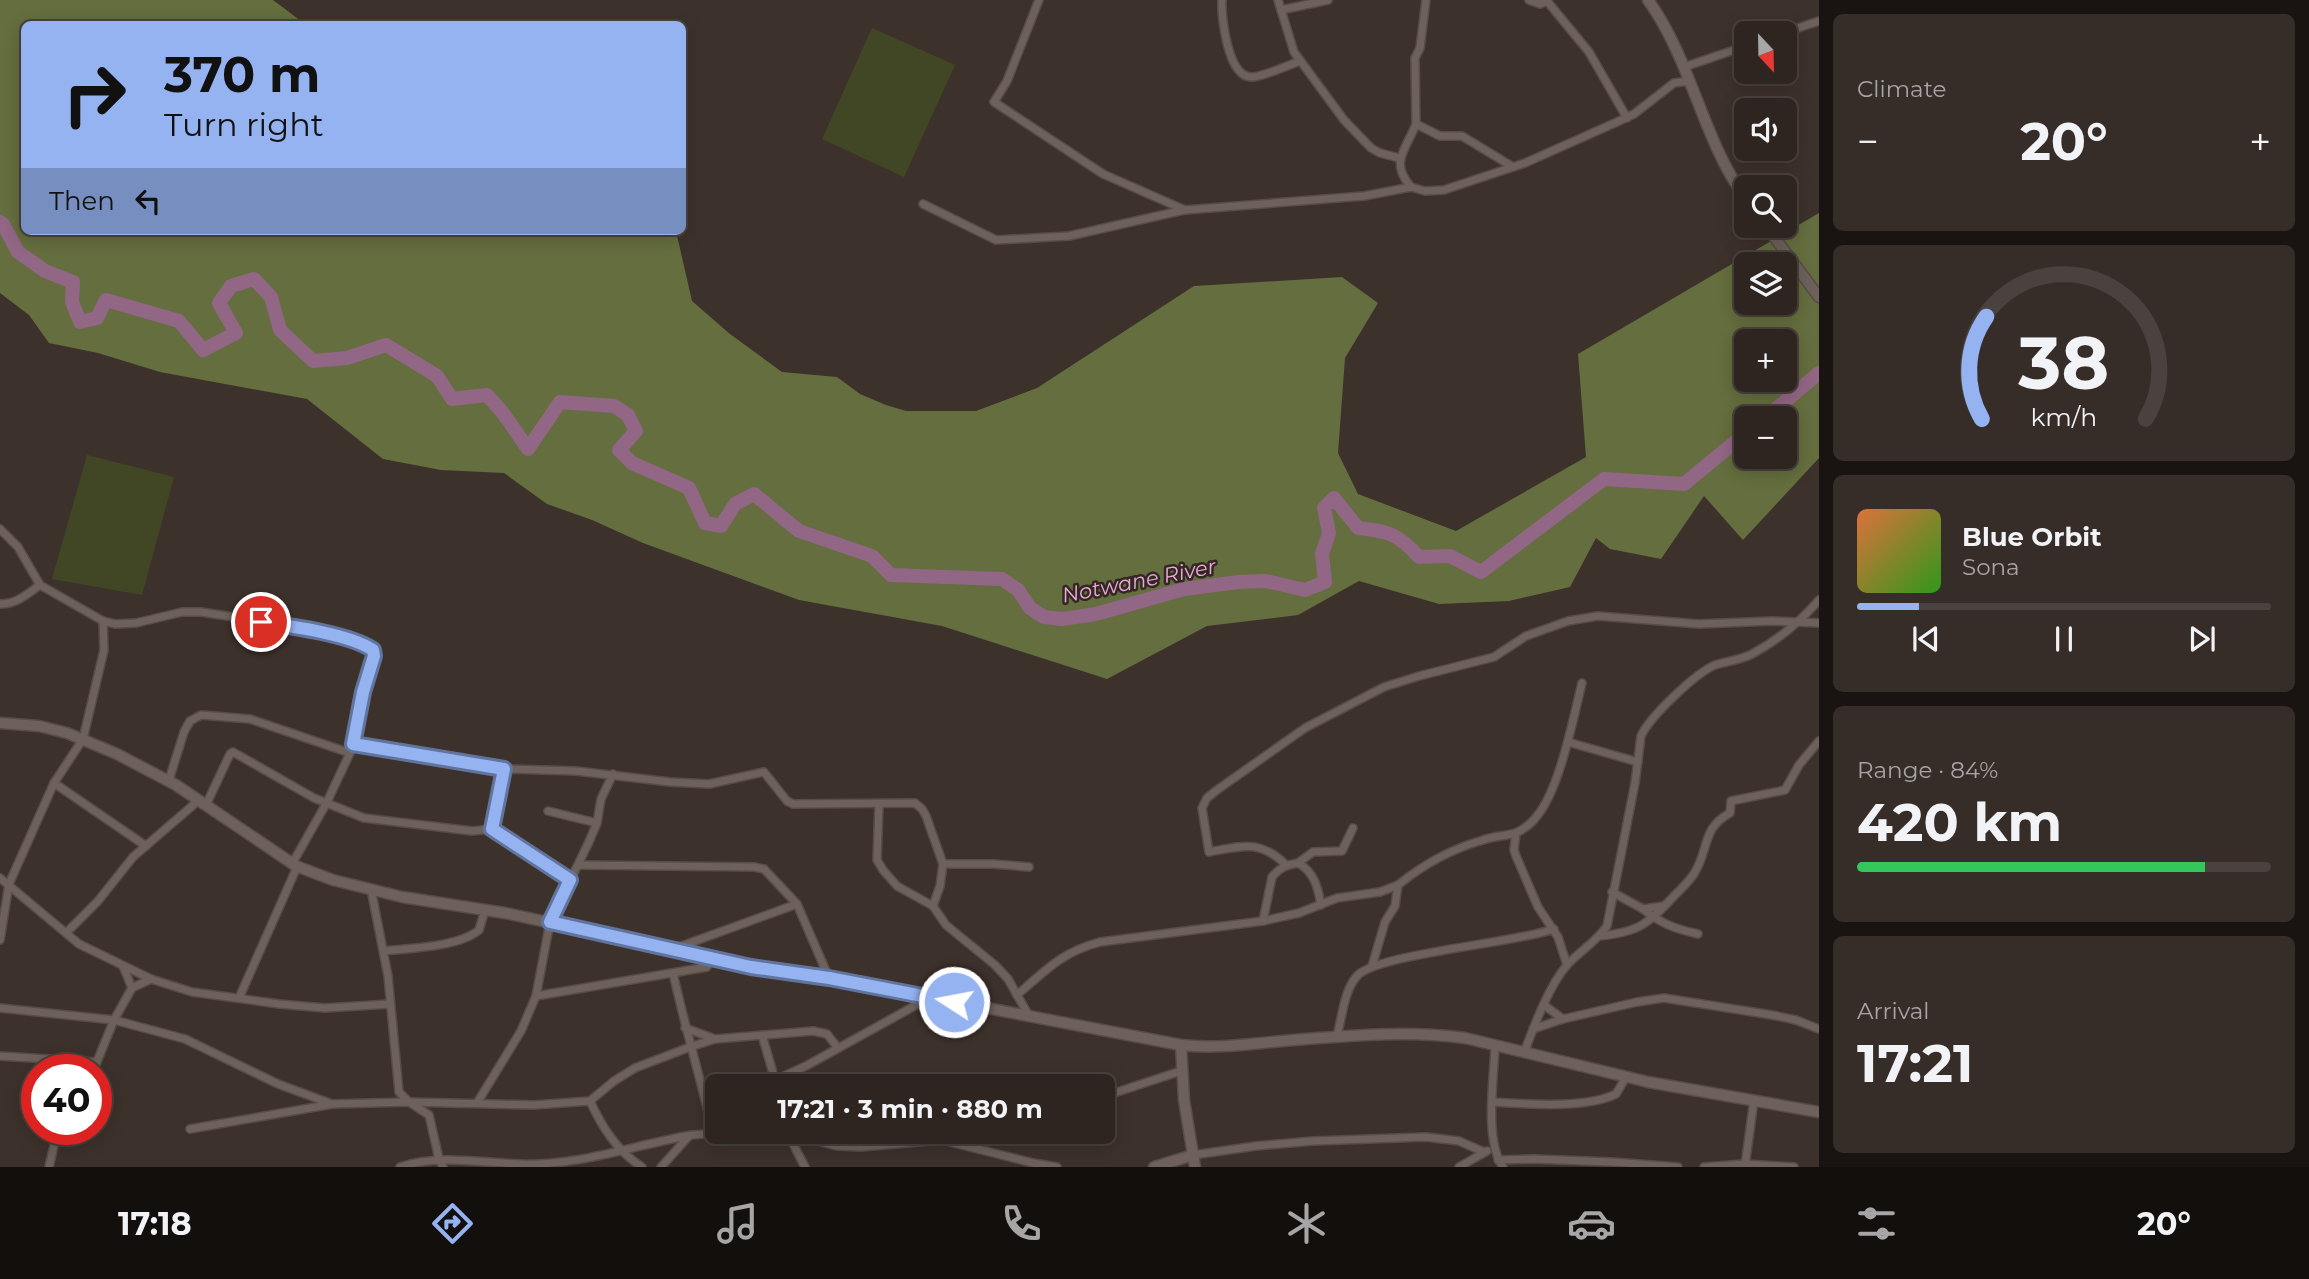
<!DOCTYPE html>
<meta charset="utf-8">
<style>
:root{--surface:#2e2520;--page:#362d29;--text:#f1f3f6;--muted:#a7a5a5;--line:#49423e;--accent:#95b2f1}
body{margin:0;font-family:Montserrat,sans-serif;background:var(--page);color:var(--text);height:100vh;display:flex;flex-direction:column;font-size:26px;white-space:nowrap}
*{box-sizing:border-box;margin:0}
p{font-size:23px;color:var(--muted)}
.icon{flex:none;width:38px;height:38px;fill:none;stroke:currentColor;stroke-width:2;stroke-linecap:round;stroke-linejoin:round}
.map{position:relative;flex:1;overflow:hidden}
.drawer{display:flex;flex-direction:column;gap:14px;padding:14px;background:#191412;width:490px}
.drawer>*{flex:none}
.top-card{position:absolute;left:21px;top:21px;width:665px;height:214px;border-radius:10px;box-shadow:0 4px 18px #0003,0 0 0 2px var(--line);background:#95b2f1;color:#111;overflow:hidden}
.needle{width:46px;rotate:158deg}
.buttons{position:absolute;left:1734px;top:21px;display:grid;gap:14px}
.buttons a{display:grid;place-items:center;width:63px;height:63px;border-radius:10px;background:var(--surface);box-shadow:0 4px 18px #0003,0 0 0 2px var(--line);font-size:35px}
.speed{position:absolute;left:21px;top:1054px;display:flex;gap:14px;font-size:35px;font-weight:700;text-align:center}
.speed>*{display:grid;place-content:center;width:91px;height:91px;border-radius:50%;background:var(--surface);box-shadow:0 4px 18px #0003,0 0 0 2px var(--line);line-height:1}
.speed .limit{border:10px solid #d22;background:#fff;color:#111}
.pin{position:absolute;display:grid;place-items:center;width:60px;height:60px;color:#fff;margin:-30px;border:4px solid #fff;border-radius:50%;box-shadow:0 2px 7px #0007}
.me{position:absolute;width:77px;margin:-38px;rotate:281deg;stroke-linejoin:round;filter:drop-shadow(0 0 5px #0008)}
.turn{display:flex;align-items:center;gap:24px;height:147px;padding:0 28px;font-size:32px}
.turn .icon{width:91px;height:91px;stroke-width:2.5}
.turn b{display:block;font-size:49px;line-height:60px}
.then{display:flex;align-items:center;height:66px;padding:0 28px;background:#0003;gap:14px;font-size:26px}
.big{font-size:52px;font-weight:700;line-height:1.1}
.drawer .tile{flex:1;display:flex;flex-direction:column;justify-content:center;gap:10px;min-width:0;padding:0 24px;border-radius:10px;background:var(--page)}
.drawer .dial{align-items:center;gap:0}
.dial svg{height:182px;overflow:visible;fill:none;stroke:var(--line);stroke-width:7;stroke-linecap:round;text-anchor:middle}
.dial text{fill:var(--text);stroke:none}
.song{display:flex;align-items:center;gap:21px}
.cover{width:84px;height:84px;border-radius:10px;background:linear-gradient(135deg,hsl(20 70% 55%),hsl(110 70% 35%))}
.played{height:7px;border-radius:4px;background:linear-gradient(90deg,var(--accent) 15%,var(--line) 15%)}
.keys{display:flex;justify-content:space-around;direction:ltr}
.heat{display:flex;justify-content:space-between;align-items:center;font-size:38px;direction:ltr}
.charge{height:10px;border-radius:5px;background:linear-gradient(90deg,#34c759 84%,var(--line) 0)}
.trip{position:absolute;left:705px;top:1074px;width:410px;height:70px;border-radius:10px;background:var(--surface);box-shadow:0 4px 18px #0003,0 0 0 2px var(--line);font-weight:700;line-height:70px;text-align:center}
.menu{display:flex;height:112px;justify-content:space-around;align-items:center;background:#120f0d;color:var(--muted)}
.menu .icon{width:49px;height:49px}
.menu .active{color:var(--accent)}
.menu b{font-size:32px;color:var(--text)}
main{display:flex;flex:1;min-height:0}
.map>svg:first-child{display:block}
.green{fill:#414725}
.forest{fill:#656e3e;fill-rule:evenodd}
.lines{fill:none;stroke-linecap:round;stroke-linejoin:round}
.river{stroke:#926685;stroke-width:14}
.minor-casing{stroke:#564d48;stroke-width:10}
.tertiary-casing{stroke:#564d48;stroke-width:13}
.minor{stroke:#6e615b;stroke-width:7}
.tertiary{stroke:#6e615b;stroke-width:10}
.route-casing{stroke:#61749d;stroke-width:18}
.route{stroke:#95b2f1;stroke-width:12}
.labels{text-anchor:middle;stroke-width:5;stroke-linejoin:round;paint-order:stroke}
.water-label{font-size:21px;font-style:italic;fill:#eba7d6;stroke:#322722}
</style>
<main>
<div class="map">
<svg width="1819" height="1167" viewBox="0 0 1819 1167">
<rect width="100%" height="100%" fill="#3d312b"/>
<g class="green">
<polygon points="872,28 955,65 904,177 822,139"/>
<polygon points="87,455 174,477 142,595 52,579"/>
</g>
<path class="forest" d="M0,0H273L305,24H24V231H676L692,301L730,334L782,372L837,377L860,394L886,405L906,411H976L1037,388L1194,286L1342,277L1378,303L1345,358L1338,453L1358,494L1456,531L1586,457L1578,354L1819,213V458L1743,540L1704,496L1661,559L1610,549L1596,538L1570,587L1509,601L1439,604L1359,581L1298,615L1207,626L1107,679L942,626L799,600L643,543L592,520L547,504L504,473L441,470L383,459L307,399L160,372L98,353L49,343L29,315L0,293ZM1746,264H1785V303H1746ZM1746,341H1785V380H1746ZM1746,418H1785V457H1746Z"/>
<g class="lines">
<g class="river">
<path d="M0,222L3,224L18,252L45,271L73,282L72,302L80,322L97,318L106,300L179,321L203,350L236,333L219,303L231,286L254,279L271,297L280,330L313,361L347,358L386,345L437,376L452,399L487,395L503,413L528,449L560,402L614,406L628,415L636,431L619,450L632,463L689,488L705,523L721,526L735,504L754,494L799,531L872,556L891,575L1002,579L1018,590L1030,608L1044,617L1062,619L1096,614L1184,589L1239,582L1266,581L1305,590L1325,582L1322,554L1329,533L1324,508L1334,498L1358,528C1389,531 1398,534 1419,557L1450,556L1481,572L1604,479L1684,484L1746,433"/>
<polyline points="1765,418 1819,373"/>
</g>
<g class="minor-casing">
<g id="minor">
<polyline points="1039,0 1007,81 994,102 1103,174 1185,210 1364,196 1411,187 1425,191 1444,190 1525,163 1617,122 1634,114 1674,83 1690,81"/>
<path d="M1222,0C1221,18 1228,78 1252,77C1262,77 1289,65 1300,61"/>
<polyline points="1278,0 1294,52 1344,120 1371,148 1380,153 1399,158"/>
<polyline points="1426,0 1420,48 1415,58 1416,124 1440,136 1462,136 1513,167"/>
<polyline points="1529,0 1540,4 1548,0"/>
<polyline points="1547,1 1589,52 1627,118"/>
<polyline points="1281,10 1328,0"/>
<polyline points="1783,33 1819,21"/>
<polyline points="1684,67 1746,46"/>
<path d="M1411,187C1389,162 1406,150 1416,124"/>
<polyline points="923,204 996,240 1069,236 1184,210"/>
<polyline points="0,529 18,547 40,585 103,621 115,624 136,623 182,612 201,612 299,627 340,637 373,650 374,656 363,692 350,753 326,804 292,864"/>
<path d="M0,604C17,604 27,594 40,585"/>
<polyline points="1568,742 1638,762"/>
<polyline points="353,744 504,769 576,771 670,782 709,784 764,772 787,801 793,804 915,803 922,809 926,816 943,864 940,886 933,906"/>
<polyline points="169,780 184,732 190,721 201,715 250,719 350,753"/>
<polyline points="54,783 146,846"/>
<polyline points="879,804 877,860 883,870 897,886 933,906 946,925 995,965 1008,979 1029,1016"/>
<polyline points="206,805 230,754 233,752 314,798 364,818 472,831 492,829 570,880"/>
<polyline points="548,811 597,823"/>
<polyline points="492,829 504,769"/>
<polyline points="1298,863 1313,852 1342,851 1353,828"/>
<polyline points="943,864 994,864 1029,867"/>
<polyline points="578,865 754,867 764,869 797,904 829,978"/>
<path d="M1286,865C1260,839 1242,846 1209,852L1202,808L1207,798L1217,790L1305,728L1384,687L1419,676L1494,657L1526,636L1568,621L1598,616L1699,624L1772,621L1819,623"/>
<polyline points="0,878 79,944 151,979 192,992 279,1004 325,1008 390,1004"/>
<polyline points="371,889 388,976 399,1092 409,1102 429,1115 439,1159 443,1167"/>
<polyline points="1612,892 1643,909 1664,906"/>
<path d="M1643,909C1661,924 1676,929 1698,934"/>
<path d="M1263,921L1272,877C1279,868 1286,865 1298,863C1314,872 1318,887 1321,905"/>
<polyline points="66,933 98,901 133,857 199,800"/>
<path d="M1600,936C1639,932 1648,924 1674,896C1681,889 1690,881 1695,872C1709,849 1702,828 1730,813L1731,801L1785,790L1799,765L1819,741"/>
<polyline points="0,940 9,884 54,783 83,739 104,650 103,621"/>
<polyline points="676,948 797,904"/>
<path d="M384,951C410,948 459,947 479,930L485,910"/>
<path d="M1567,965L1558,937L1538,907L1516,856L1514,850L1516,833C1524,829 1532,823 1537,816C1560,788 1573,719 1582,683"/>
<polyline points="123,966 132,988"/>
<path d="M1372,966L1385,922L1395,906L1398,885C1424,864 1451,849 1483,840C1494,836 1505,836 1516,833"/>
<path d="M673,973C685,1027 701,1080 713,1133"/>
<path d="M1017,995C1046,970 1062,952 1100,942L1263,921L1299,913L1337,898L1380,892L1398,885"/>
<polyline points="536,996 707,967 711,957"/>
<polyline points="239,998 297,867"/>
<polyline points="1544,1005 1563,1019"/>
<polyline points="0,1008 114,1020 185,1039 278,1084 332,1104"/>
<polyline points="685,1028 715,1039"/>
<polyline points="1533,1029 1563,1019 1637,1002 1664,998 1772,1015 1796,1020 1819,1029"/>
<polyline points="762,1035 777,1087"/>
<path d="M1337,1036C1342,1018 1344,990 1357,976C1375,954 1516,943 1554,929"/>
<path d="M1495,1046C1494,1078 1484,1140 1503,1167"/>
<path d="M1524,1053C1534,1026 1549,985 1568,964C1581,950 1596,942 1607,926L1635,783L1641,736C1650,716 1696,673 1715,665C1727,661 1741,660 1752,654C1778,640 1800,622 1819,600"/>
<polyline points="0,1056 96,1062"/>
<polyline points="94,1069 114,1020 132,988 151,979"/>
<polyline points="775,1080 806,1066 929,998"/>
<polyline points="1102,1097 1181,1071"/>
<path d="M590,1101C602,1127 617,1151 642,1167"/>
<path d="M1493,1102C1526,1104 1585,1109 1616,1094L1626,1077"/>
<polyline points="477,1103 521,1031 536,996 550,922 588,844 597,823 601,799 613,774"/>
<polyline points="190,1129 333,1104 409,1102 534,1105 590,1101 614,1081 635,1068 690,1047 715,1039 813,1031 827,1034 838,1048"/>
<polyline points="771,1132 787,1133 837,1146 861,1147 942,1140 1033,1163 1057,1167"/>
<polyline points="787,1132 805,1167"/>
<polyline points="1193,1155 1256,1146 1313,1141 1426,1137 1459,1141 1484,1152"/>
<polyline points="1498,1160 1534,1159 1612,1162 1678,1167"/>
<polyline points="1745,1166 1754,1100"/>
<polyline points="49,1167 58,1129"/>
<path d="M400,1167C445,1152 492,1166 539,1164C588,1162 638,1145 686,1136C704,1133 722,1133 740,1132"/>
<polyline points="661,1167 689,1136"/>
<polyline points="1459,1167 1487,1151"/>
<polyline points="1704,1167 1745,1164 1794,1167"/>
</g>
</g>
<g class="tertiary-casing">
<g id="tertiary">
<path d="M1648,0C1692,61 1702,139 1746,199"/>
<polyline points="1766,226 1819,297"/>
<path d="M0,723L39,726L67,733L117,754L176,785L296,866L333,880L402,897L505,913L751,966L829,978L1181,1045C1215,1049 1249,1044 1282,1041C1342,1036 1405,1030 1465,1038L1648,1082L1819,1112"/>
<polyline points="1181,1045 1184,1100 1195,1167"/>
<polyline points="1154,1167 1193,1155"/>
</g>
</g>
<use href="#minor" class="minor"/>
<use href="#tertiary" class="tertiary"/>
</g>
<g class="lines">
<g class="route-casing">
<path id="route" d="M261,622C290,626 350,634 373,650L374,656L363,692L353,744L504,769L492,829L570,880L550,922L751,967L829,978L954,1002"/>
</g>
<use href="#route" class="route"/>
</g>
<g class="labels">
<g class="water-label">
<text transform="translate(1139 581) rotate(-11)" y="7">Notwane River</text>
</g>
</g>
</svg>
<div class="buttons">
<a><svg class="needle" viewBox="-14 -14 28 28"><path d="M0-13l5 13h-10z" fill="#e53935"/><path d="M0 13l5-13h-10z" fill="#a7a5a5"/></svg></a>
<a><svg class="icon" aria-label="sound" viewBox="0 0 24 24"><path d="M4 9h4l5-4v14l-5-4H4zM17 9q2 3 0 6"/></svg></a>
<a><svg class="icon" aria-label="search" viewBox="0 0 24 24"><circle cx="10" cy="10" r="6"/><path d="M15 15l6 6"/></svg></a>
<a><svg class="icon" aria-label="layers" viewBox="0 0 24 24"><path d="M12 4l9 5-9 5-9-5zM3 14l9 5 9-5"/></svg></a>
<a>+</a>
<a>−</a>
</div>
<div class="speed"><div class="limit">40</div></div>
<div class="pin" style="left:261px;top:622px;background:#d93025"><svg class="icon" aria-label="arrive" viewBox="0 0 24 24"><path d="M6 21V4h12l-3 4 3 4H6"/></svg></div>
<svg class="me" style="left:954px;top:1002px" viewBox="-20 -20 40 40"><circle r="17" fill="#95b2f1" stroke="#fff" stroke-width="3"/><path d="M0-11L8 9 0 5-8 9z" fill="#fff"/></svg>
<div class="trip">17:21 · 3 min · 880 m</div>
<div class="top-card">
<div class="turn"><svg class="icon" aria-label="right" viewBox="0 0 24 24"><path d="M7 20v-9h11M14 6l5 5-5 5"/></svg><div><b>370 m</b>Turn right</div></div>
<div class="then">Then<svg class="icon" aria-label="left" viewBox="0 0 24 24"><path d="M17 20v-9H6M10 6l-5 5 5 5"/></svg></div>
</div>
</div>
<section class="drawer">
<div class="tile"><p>Climate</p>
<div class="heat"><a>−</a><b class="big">20°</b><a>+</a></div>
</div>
<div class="tile dial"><svg viewBox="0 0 100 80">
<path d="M14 69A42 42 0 1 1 86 69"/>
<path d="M14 69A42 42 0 0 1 16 24" stroke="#95b2f1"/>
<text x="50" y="56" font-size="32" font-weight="700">38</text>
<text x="50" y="72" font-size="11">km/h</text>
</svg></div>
<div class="tile">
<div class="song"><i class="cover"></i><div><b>Blue Orbit</b><p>Sona</p></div></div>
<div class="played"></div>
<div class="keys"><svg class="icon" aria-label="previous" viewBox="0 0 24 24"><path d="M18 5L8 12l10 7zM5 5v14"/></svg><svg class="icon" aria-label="pause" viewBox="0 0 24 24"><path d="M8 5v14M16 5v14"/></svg><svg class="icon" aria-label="next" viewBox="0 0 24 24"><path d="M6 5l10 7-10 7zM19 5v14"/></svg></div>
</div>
<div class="tile"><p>Range · 84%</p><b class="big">420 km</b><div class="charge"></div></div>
<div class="tile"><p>Arrival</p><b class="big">17:21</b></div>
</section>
</main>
<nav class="menu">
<b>17:18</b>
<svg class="icon active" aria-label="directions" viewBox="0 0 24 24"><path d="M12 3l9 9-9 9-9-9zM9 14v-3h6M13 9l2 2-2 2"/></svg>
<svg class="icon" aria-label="music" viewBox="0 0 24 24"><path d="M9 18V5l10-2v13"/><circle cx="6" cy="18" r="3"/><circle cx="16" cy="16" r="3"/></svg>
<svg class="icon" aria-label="phone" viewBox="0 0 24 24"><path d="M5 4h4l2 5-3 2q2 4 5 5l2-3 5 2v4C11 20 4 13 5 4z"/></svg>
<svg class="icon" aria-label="climate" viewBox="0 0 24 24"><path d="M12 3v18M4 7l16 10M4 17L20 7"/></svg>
<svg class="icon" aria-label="car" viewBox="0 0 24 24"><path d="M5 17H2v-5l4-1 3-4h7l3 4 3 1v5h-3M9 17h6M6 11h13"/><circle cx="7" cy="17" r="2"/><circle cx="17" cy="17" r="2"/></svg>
<svg class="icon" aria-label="filters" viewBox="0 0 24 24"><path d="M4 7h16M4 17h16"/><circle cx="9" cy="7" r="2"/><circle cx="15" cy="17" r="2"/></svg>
<b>20°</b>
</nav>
